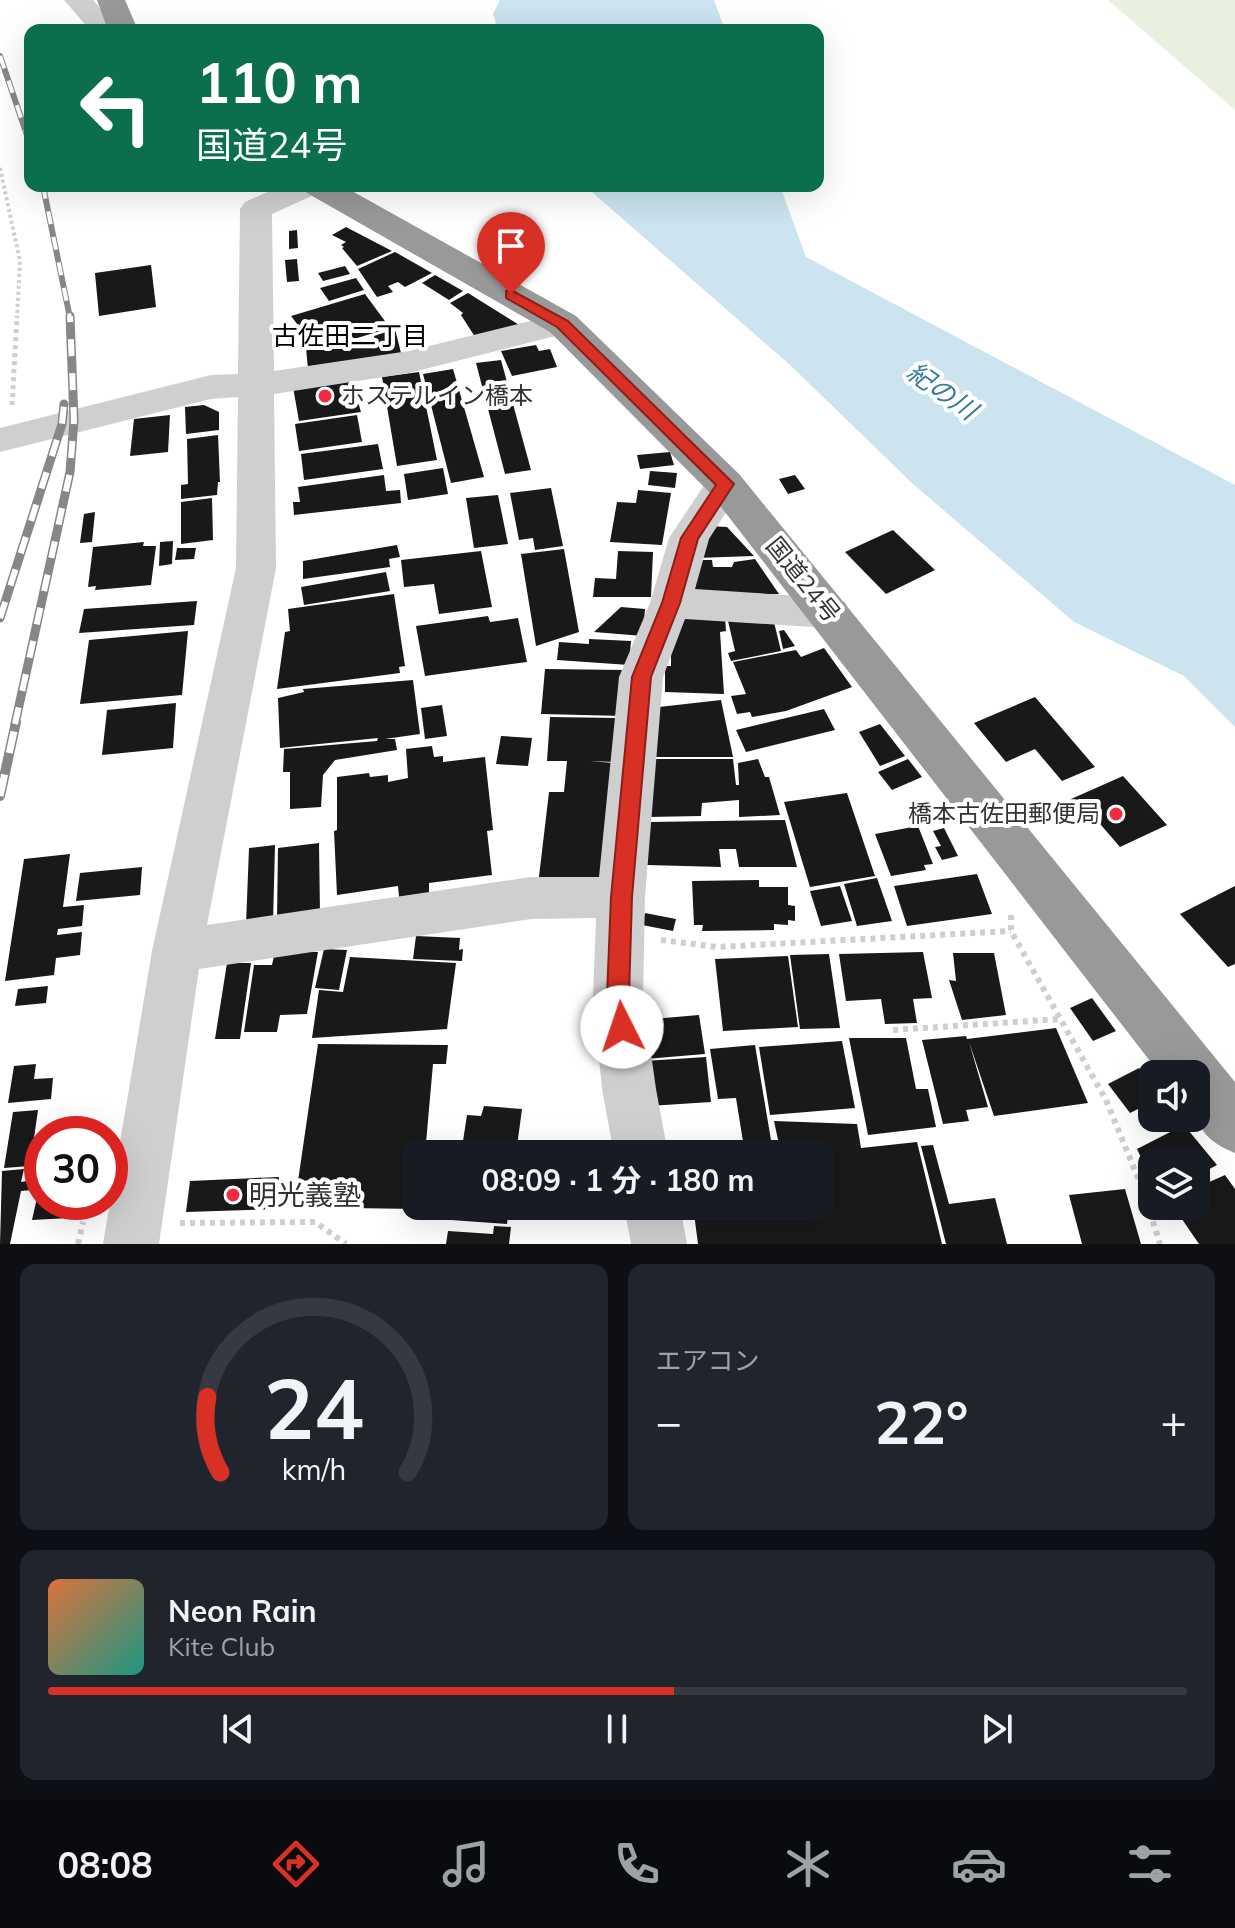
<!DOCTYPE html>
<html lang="ja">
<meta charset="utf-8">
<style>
:root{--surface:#171b24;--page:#20242c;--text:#f1f3f6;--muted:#9ea1a6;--line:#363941;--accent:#d93025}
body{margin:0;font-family:Mulish,"Noto Sans JP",sans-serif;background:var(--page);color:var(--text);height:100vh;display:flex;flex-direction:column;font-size:30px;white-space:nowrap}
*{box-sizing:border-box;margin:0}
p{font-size:26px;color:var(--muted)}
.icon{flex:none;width:44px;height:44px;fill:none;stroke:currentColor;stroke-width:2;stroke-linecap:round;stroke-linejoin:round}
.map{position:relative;height:1244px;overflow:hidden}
.side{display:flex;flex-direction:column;gap:20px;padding:20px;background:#0d0f14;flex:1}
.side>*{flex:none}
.top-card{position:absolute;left:24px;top:24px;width:800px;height:168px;border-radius:16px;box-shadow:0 8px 32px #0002;background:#0b6e4f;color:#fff;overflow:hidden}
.controls{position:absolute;left:1138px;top:1060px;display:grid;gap:16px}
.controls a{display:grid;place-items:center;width:72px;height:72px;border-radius:16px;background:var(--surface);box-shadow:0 8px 32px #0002;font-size:40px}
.speed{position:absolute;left:24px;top:1116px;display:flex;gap:16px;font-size:40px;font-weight:700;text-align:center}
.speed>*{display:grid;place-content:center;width:104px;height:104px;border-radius:50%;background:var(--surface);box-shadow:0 8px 32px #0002;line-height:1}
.speed .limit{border:12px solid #d22;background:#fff;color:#111}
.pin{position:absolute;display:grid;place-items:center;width:68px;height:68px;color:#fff;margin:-82px -34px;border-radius:50% 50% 50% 0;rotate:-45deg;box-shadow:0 0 8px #0007}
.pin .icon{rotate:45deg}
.me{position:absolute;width:88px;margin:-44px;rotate:356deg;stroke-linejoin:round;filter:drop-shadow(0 0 6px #0008)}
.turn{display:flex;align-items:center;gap:28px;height:168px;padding:0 40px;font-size:36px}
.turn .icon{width:104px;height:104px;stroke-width:2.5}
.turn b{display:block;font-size:56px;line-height:68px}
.big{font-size:60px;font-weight:700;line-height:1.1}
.side .widget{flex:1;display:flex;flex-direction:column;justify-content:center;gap:12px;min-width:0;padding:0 28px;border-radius:16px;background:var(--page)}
.side .dial{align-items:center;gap:0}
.dial svg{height:208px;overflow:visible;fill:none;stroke:var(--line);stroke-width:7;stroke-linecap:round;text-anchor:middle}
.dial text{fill:var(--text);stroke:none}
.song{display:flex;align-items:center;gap:24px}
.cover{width:96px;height:96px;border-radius:12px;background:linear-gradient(135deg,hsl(20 70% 55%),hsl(170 70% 35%))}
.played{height:8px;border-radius:4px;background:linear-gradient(90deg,var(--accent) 55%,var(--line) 55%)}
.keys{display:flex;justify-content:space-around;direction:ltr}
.heat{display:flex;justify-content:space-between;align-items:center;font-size:44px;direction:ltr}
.side .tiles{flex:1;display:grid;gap:20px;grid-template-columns:1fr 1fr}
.widget:last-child{grid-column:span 2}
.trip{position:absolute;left:402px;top:1140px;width:432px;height:80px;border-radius:16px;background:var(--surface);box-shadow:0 8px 32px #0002;font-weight:700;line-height:80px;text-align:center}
.tabs{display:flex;height:128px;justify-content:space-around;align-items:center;background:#090b0e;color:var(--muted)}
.tabs .icon{width:56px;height:56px}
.tabs .on{color:var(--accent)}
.tabs b{font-size:36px;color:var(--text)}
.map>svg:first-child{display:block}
.green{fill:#e9f0e0}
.water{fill:#cce4f0}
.building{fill:#191919}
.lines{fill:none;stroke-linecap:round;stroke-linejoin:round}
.path-far2{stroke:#cfcfcf;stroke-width:4;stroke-dasharray:3 3;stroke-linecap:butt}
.path-far1{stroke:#cfcfcf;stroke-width:5;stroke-dasharray:4 4;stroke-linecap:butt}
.path{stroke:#cfcfcf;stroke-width:6;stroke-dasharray:5 5;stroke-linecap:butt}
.minor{fill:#cfcfcf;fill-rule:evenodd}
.highway{fill:#999;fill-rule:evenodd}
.rail-far2-casing{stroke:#878787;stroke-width:6}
.rail-far1-casing{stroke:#878787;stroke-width:9}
.rail-casing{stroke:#878787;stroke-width:10}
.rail-far2{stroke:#fff;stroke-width:4;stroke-dasharray:13;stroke-linecap:butt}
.rail-far1{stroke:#fff;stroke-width:6;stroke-dasharray:17;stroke-linecap:butt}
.rail{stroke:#fff;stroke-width:7;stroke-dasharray:22;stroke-linecap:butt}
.route{fill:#d93025;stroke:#8d1f18;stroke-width:2}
.poi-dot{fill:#f42a42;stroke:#fff;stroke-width:3}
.labels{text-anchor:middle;stroke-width:8;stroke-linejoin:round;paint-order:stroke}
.poi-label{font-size:24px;fill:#323232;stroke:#fff;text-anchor:start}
.street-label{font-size:24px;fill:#323232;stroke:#fff}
.neighbourhood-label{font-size:26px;fill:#000;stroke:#fff}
.water-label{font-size:26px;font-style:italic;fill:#377b9e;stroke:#fff}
.near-poi-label{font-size:28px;fill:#323232;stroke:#fff;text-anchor:start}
</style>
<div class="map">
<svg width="1235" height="1244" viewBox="0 0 1235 1244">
<rect width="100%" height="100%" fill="#fff"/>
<polygon class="green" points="1108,0 1235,0 1235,110"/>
<g class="water">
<polygon points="500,0 714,0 725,30 498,30 493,14"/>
<polygon points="585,186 780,186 806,257 1235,485 1235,727 1184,676 1074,622 913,484 789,364"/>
</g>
<g class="building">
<polygon points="346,227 392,251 357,266 342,248 344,247 341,245 346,242 332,235"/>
<polygon points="297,230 298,248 289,249 289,231"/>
<polygon points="395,252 432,273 405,287 398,282 388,286 393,292 377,297 358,269"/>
<polygon points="297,259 299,281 287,282 285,260"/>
<polygon points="151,265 156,307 99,316 95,273"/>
<polygon points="345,266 350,274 323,281 318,273"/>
<polygon points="435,275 463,291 449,300 422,283"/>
<polygon points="356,278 364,290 329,301 320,288"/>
<polygon points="468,293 521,326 477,340 461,315 463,313 450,303"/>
<polygon points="365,294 390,328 354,339 351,335 314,346 291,316"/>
<polygon points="395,329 402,357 308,369 306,348 332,344 332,342 375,339 374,336"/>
<polygon points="536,345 539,351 550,349 557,367 512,376 501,351"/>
<polygon points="501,360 531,470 505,474 476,363"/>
<polygon points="453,369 484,477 451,483 423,374"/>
<polygon points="419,372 437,460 397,466 382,377"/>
<polygon points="351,378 361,412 299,421 293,387"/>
<polygon points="204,405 219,412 219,430 186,434 185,407"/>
<polygon points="170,415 168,452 130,456 134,419"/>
<polygon points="357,415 362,442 299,451 295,424"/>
<polygon points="218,435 220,482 218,482 217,495 181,499 181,485 188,484 187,439"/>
<polygon points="378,444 383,469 304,480 301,454"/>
<polygon points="670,452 674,465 640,469 637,455"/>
<polygon points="443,468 448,494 408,500 404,474"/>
<polygon points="650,471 677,473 675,488 648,485"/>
<polygon points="384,475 386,491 400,490 401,503 294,515 293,502 300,502 298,487"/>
<polygon points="795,475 805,489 788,494 779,479"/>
<polygon points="551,488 563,546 535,550 533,538 519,540 510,493"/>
<polygon points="638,490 671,493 662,545 610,542 617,502 636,503"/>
<polygon points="498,495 508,544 474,548 466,498"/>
<polygon points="212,498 213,540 181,544 181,502"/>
<polygon points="95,512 92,542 80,543 84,514"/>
<polygon points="708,526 727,527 754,556 695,558"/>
<polygon points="893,530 935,570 886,594 845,552"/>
<polygon points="173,541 172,564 159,566 160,542"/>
<polygon points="144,542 143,546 156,546 151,585 95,590 96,586 88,587 93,547"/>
<polygon points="397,545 400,557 389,559 390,567 303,579 303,561"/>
<polygon points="177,548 196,548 194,559 175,560"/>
<polygon points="564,549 579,632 536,646 521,554"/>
<polygon points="481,551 492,607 439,614 434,584 404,587 401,560"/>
<polygon points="618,551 653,552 651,597 593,597 595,578 616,579"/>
<polygon points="755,559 779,594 695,596 694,560 712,560 713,567 732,567 734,562"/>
<polygon points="386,572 390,591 304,605 301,587"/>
<polygon points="394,594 405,666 399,667 400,673 277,689 285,632 290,631 288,609"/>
<polygon points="197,601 194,625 79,633 84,609"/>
<polygon points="621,607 645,609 643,636 594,632"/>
<polygon points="678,615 725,617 726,631 720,632 724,694 665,692 665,666 671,666 671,627"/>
<polygon points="488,616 490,622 518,618 527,662 425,676 416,626"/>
<polygon points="773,618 781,651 731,661 728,653 735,651 728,621"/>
<polygon points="784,630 795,646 783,649 779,631"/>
<polygon points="188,631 182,695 80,704 89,640"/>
<polygon points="589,639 631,641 629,665 557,660 559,642 589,644"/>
<polygon points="824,648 852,687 786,711 752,717 750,712 737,714 731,696 746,694 733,662 796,650 801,657"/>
<polygon points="545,669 625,670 624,716 541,714"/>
<polygon points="413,680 420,734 385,739 395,739 397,750 335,760 323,775 321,807 290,809 290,772 283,772 284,749 377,741 378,738 280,748 278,698 304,692 303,689"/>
<polygon points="1035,697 1095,767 1062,781 1035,749 1006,762 974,723"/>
<polygon points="721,700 733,757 653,757 650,708"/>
<polygon points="176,703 173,748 102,755 107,710"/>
<polygon points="442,705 447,736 425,739 421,708"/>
<polygon points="824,709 835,730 746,752 736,730"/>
<polygon points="550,717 617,718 615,762 590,761 614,763 609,880 538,885 549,792 564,792 567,761 547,761"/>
<polygon points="880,724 905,756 880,766 859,732"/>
<polygon points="501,736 532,738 528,766 496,764"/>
<polygon points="432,746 434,757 443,756 443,762 485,757 493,830 487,831 492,875 429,883 429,893 399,897 398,886 337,895 334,831 337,830 337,777 369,773 370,777 388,775 388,782 408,778 406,749"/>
<polygon points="649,759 733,759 736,785 739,785 738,763 758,759 765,777 769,777 780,815 739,817 739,800 702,803 701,816 648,817"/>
<polygon points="908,759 922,777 892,790 878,772"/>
<polygon points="1123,776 1167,825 1120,847 1088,810 1064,821 1053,807"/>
<polygon points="847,793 875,876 810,887 784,802"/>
<polygon points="785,820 797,867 739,867 736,849 719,849 721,867 647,865 650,822"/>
<polygon points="918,826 933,864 924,865 926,870 891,876 875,834"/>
<polygon points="944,828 958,856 942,860 935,847 941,846 933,831"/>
<polygon points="319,843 320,914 277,919 278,848"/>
<polygon points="275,845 273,922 246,925 249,848"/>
<polygon points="70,854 63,907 84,905 82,926 58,929 57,935 82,932 80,955 56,958 54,975 5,981 24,859"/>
<polygon points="142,867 140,895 76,901 80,873"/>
<polygon points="977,874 992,914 907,926 894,886"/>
<polygon points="877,878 892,921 857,926 844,884"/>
<polygon points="759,880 759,887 788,887 788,905 795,906 795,921 788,920 788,925 774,924 774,930 702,931 703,925 694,925 692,881"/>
<polygon points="840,886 852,921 821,926 810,891"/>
<polygon points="1235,886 1235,964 1228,967 1180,914"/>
<polygon points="645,913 676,919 673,931 642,925"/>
<polygon points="416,936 460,938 459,950 463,949 462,961 413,959"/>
<polygon points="324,949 347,950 339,990 315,988"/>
<polygon points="275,951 318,952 307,1014 280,1015 277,1032 244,1032 254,965 272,965"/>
<polygon points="923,952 932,998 913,999 917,1023 885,1024 881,999 846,1001 839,954"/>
<polygon points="953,953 994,953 1006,1015 962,1020 949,980 956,981"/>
<polygon points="829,954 840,1028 800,1029 790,955"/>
<polygon points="788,956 798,1027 723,1031 715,959"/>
<polygon points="350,957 456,963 447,1029 312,1038 319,990 343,992"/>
<polygon points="227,963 251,963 240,1039 215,1039"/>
<polygon points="48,986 46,1003 15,1006 18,989"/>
<polygon points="1092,998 1116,1031 1093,1041 1070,1008"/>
<polygon points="699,1015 705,1054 645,1059 641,1020"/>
<polygon points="1056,1028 1088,1103 994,1116 969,1042 988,1107 966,1110 969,1121 943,1124 922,1040 966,1036 967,1039"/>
<polygon points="849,1038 906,1038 916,1089 928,1089 936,1127 868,1135"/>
<polygon points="842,1041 855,1108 770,1115 759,1047"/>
<polygon points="318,1044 448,1045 446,1064 433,1064 425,1154 416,1154 416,1206 420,1206 420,1209 347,1208 350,1181 298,1181"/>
<polygon points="755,1045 773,1152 745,1154 736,1098 718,1099 710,1049"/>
<polygon points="706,1057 711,1102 649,1106 645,1061"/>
<polygon points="36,1064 34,1079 53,1078 51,1099 8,1103 14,1066"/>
<polygon points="1139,1068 1152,1085 1152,1102 1130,1113 1108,1084"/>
<polygon points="484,1106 522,1109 516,1154 461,1154 467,1115 481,1116"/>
<polygon points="38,1110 30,1166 4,1168 13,1112"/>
<polygon points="774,1121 857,1124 861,1148 917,1142 942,1244 698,1244 693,1206 820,1206 820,1154 781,1154"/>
<polygon points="1184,1125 1217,1165 1196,1176 1196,1162 1152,1162 1152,1181 1137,1149"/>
<polygon points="933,1145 949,1204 995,1198 1007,1244 946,1244 921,1146"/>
<polygon points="24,1169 21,1182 33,1180 31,1190 21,1191 10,1244 0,1244 2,1171"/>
<polygon points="1225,1175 1235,1189 1235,1244 1199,1244 1173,1206 1196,1206 1196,1188"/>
<polygon points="279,1177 275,1209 186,1212 190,1181"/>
<polygon points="41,1180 42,1202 73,1202 69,1218 32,1220"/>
<polygon points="1125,1189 1141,1244 1082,1244 1069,1195"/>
<polygon points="454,1206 509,1206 507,1224 451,1220"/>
<polygon points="494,1226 511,1227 509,1244 446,1244 448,1231 493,1234"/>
</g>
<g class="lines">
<polyline class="path-far2" points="0,168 20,261 17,318"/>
<polyline class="path-far1" points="12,405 17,316"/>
<g class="path">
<polyline points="1011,915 1011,931 1106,1100 1143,1190 1160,1244"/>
<polyline points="661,940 717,947 1011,931"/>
<polyline points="893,1030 1061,1019"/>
<polyline points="180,1223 315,1222 346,1244"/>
<polyline points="78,1244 83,1222"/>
</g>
<g class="minor">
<polygon points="64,0 93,0 119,30 90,30"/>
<polygon points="281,186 323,186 318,193 272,214 274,371 409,351 563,313 575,317 580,324 575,331 409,373 274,394 276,568 207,925 531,877 599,877 619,677 650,603 669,538 711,475 725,471 739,475 744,484 709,539 695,589 830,598 845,602 851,613 845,624 830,628 685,619 663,677 645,897 643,996 656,1089 668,1154 614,1154 602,1089 593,996 596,918 531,919 199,969 159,1244 103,1244 152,951 236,568 238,397 211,399 0,452 0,428 211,375 238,374 240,209 245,202"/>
<polygon points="624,1206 680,1206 687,1244 631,1244"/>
</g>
<g class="highway">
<polygon points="97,0 125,0 138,30 108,30"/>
<path d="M302,186H343L576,316L739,474L1235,1082V1153C1191,1135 1196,1115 1196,1074H1160L711,494L550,332L307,193Z"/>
</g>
<g class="rail-far2-casing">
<g id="rail-far2">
<polyline points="0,56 30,144"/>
<polyline points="43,186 70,318"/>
</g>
</g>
<g class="rail-far1-casing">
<g id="rail-far1">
<polyline points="0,618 62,424 64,404"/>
<polyline points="15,724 70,472 74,420 70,316"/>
</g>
</g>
<g class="rail-casing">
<polyline id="rail" points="0,796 16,722"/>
</g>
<use href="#rail-far2" class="rail-far2"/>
<use href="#rail-far1" class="rail-far1"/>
<use href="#rail" class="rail"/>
</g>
<polygon class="route" points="511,290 568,321 734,484 698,539 680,603 651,677 632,897 629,996 633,1027 630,1034 622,1037 614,1034 607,996 611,897 632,677 662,603 681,538 716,485 557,327 506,298 506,291"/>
<g class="poi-dot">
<circle cx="325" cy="396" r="8"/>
<circle cx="1116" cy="814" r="8"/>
<circle cx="233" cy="1195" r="8"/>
</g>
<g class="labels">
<g class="poi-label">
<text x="341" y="404">ホステルイン橋本</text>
<text x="1100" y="822" text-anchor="end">橋本古佐田郵便局</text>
</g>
<g class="street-label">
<text transform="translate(803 580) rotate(51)" y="8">国道24号</text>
</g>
<g class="neighbourhood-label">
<text x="350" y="345">古佐田二丁目</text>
</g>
<g class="water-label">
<text transform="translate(942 391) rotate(35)" y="9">紀の川</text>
</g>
<g class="near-poi-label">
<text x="249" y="1205">明光義塾</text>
</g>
</g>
</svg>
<div class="controls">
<a><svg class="icon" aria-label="sound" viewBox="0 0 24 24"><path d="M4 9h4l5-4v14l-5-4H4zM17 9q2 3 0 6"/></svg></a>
<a><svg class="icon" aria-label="layers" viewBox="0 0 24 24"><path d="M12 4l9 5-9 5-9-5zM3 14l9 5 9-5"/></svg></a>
</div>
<div class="speed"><div class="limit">30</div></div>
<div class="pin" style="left:511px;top:294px;background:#d93025"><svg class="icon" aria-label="arrive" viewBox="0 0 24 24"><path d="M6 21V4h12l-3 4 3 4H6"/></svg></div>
<svg class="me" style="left:622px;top:1027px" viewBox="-20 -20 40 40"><circle r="19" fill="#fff"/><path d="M0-13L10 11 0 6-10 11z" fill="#d93025"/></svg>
<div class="trip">08:09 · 1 分 · 180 m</div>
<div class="top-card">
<div class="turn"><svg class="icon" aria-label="left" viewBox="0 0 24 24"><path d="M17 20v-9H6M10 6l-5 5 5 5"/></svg><div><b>110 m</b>国道24号</div></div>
</div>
</div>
<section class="side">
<div class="tiles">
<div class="widget dial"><svg viewBox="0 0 100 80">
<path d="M14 69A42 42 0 1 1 86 69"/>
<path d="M14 69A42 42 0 0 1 9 40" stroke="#d93025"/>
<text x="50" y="56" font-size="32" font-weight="700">24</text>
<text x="50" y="72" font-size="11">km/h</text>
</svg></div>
<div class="widget"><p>エアコン</p>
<div class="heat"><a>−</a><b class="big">22°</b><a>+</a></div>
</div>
<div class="widget">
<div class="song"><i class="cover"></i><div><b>Neon Rain</b><p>Kite Club</p></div></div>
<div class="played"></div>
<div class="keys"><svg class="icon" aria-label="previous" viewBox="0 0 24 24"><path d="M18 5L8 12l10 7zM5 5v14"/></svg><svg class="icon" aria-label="pause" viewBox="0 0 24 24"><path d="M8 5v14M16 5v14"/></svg><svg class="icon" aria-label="next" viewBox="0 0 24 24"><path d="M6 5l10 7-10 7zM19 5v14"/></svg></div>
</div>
</div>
</section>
<nav class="tabs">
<b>08:08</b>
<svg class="icon on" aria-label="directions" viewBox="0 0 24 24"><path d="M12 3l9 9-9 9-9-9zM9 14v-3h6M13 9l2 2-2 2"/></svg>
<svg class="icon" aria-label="music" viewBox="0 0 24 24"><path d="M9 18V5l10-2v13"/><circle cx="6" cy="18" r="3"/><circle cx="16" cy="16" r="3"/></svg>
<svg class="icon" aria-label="phone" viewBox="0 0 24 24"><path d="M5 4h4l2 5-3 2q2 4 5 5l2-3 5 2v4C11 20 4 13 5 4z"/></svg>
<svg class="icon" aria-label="climate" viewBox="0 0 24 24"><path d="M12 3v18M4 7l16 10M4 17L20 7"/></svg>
<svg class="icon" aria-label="car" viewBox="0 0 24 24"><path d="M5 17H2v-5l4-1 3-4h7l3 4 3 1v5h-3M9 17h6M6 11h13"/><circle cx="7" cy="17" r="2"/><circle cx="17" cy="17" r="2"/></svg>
<svg class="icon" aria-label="filters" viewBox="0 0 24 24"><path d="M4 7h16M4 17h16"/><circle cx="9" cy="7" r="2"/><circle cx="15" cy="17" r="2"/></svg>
</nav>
